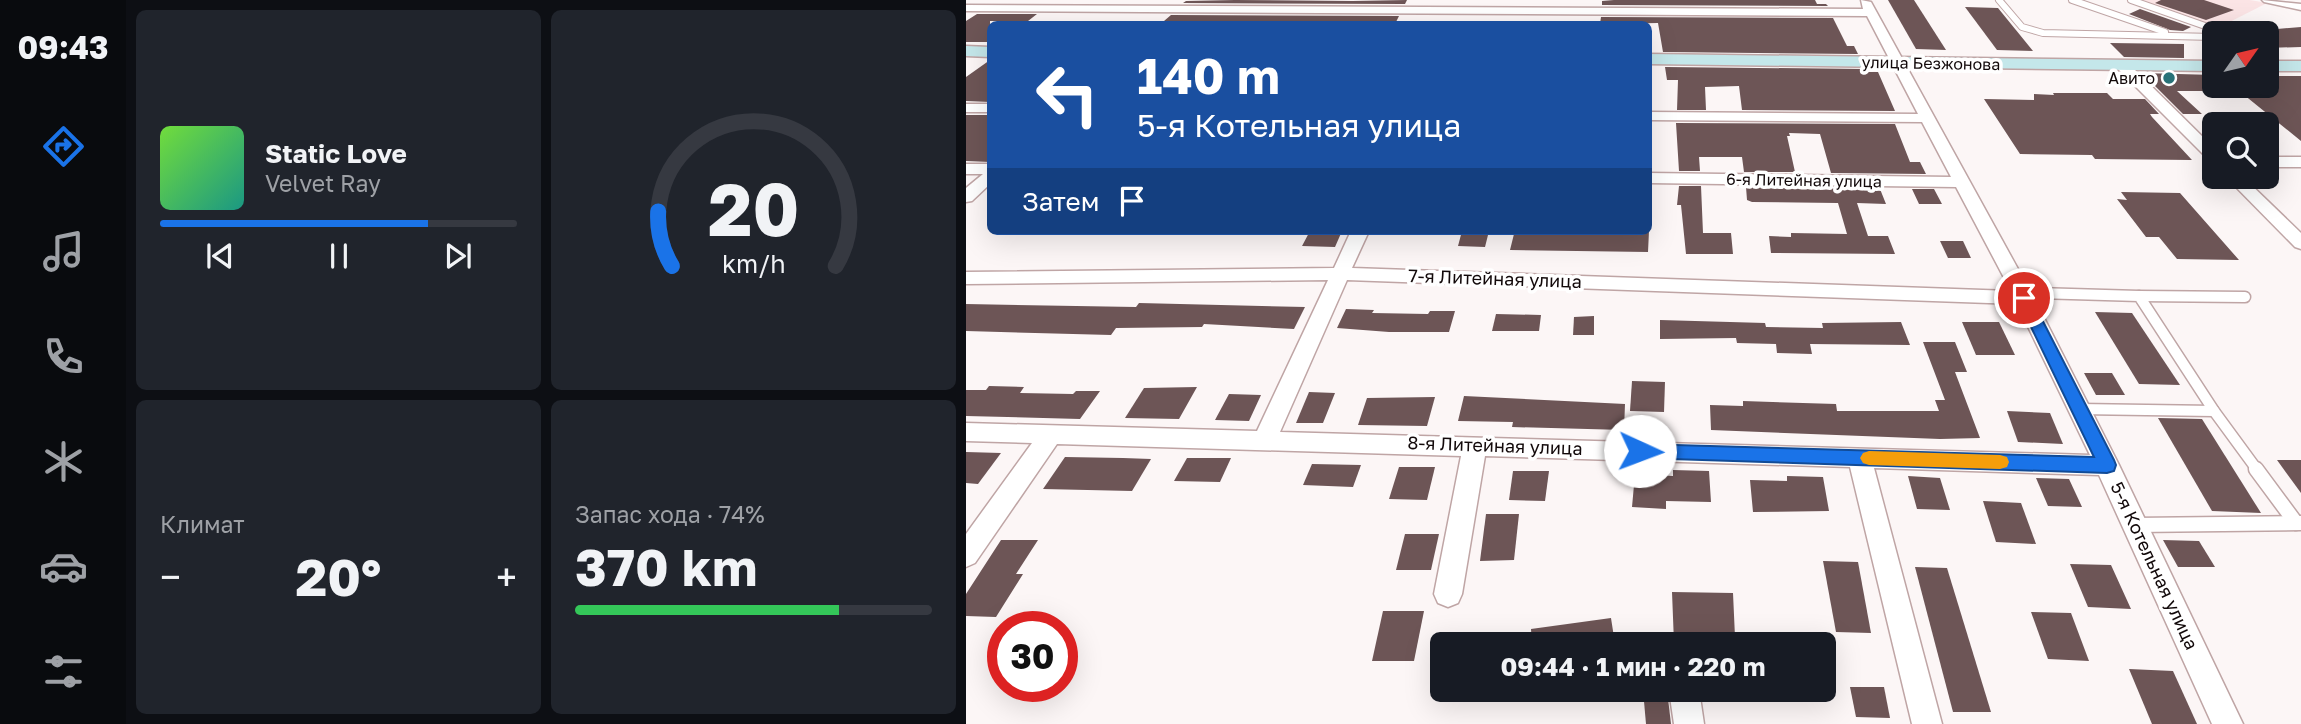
<!DOCTYPE html>
<html lang="ru">
<meta charset="utf-8">
<style>
:root{--surface:#171b24;--page:#20242c;--text:#f1f3f6;--muted:#9ea1a6;--line:#363941;--accent:#1a73e8}
body{margin:0;font-family:"Golos Text",sans-serif;background:var(--page);color:var(--text);height:100vh;display:flex;flex-direction:column;font-size:26px;white-space:nowrap}
*{box-sizing:border-box;margin:0}
p{font-size:23px;color:var(--muted)}
.icon{flex:none;width:38px;height:38px;fill:none;stroke:currentColor;stroke-width:2;stroke-linecap:round;stroke-linejoin:round}
.map{position:relative;flex:1;overflow:hidden}
.details{display:flex;flex-direction:column;gap:10px;padding:10px;background:#0d0f14;width:840px}
.details>*{flex:none}
.guide{position:absolute;left:21px;top:21px;width:665px;height:214px;border-radius:10px;box-shadow:0 7px 28px #0002;background:#1a4fa0;color:#fff;overflow:hidden}
.needle{width:46px;rotate:56deg}
.buttons{position:absolute;left:1236px;top:21px;display:grid;gap:14px}
.buttons a{display:grid;place-items:center;width:77px;height:77px;border-radius:10px;background:var(--surface);box-shadow:0 7px 28px #0002;font-size:35px}
.speed{position:absolute;left:21px;top:611px;display:flex;gap:14px;font-size:35px;font-weight:700;text-align:center}
.speed>*{display:grid;place-content:center;width:91px;height:91px;border-radius:50%;background:var(--surface);box-shadow:0 7px 28px #0002;line-height:1}
.speed .limit{border:10px solid #d22;background:#fff;color:#111}
.pin{position:absolute;display:grid;place-items:center;width:60px;height:60px;color:#fff;margin:-30px;border:4px solid #fff;border-radius:50%;box-shadow:0 2px 7px #0007}
.me{position:absolute;width:77px;margin:-38px;rotate:92deg;stroke-linejoin:round;filter:drop-shadow(0 0 5px #0008)}
.turn{display:flex;align-items:center;gap:24px;height:147px;padding:0 35px;font-size:32px}
.turn .icon{width:91px;height:91px;stroke-width:2.5}
.turn b{display:block;font-size:49px;line-height:60px}
.then{display:flex;align-items:center;height:66px;padding:0 35px;background:#0003;gap:14px;font-size:26px}
.big{font-size:52px;font-weight:700;line-height:1.1}
.details .card{flex:1;display:flex;flex-direction:column;justify-content:center;gap:10px;min-width:0;padding:0 24px;border-radius:10px;background:var(--page)}
.details .dial{align-items:center;gap:0}
.dial svg{height:182px;overflow:visible;fill:none;stroke:var(--line);stroke-width:7;stroke-linecap:round;text-anchor:middle}
.dial text{fill:var(--text);stroke:none}
.song{display:flex;align-items:center;gap:21px}
.cover{width:84px;height:84px;border-radius:10px;background:linear-gradient(135deg,hsl(100 70% 55%),hsl(170 70% 35%))}
.played{height:7px;border-radius:4px;background:linear-gradient(90deg,var(--accent) 75%,var(--line) 75%)}
.keys{display:flex;justify-content:space-around;direction:ltr}
.heat{display:flex;justify-content:space-between;align-items:center;font-size:38px;direction:ltr}
.charge{height:10px;border-radius:5px;background:linear-gradient(90deg,#34c759 74%,var(--line) 0)}
.details .tiles{flex:1;display:grid;gap:10px;grid-template-columns:repeat(2,1fr)}
.trip{position:absolute;left:464px;top:632px;width:406px;height:70px;border-radius:10px;background:var(--surface);box-shadow:0 7px 28px #0002;font-weight:700;line-height:70px;text-align:center}
main{display:flex;flex:1;min-height:0}
.tab-bar{display:flex;flex-direction:column;width:126px;justify-content:space-around;align-items:center;background:#090b0e;color:var(--muted)}
.tab-bar .icon{width:49px;height:49px}
.tab-bar .on{color:var(--accent)}
.tab-bar b{font-size:32px;color:var(--text)}
.map>svg:first-child{display:block}
.built{fill:#fbe4e5}
.building{fill:#6d5556}
.lines{fill:none;stroke-linecap:round;stroke-linejoin:round}
.lane-far2-casing{stroke:#bfa5a5;stroke-width:8}
.lane-far1-casing{stroke:#bfa5a5;stroke-width:13}
.lane-casing{stroke:#bfa5a5;stroke-width:17}
.street-casing{stroke:#bfa5a5;stroke-width:3}
.secondary-casing{stroke:#bfa5a5;stroke-width:3}
.lane-far2{stroke:#fff;stroke-width:6}
.lane-far1{stroke:#fff;stroke-width:10}
.lane{stroke:#fff;stroke-width:14}
.street{fill:#fff;fill-rule:evenodd}
.secondary{fill:#c4e7ea;fill-rule:evenodd}
.route{fill:#1a73e8;stroke:#114b97;stroke-width:2}
.slow{fill:#f59e0b}
.poi-dot{fill:#287278;stroke:#fff;stroke-width:2.5}
.labels{text-anchor:middle;stroke-width:7;stroke-linejoin:round;paint-order:stroke}
.far-street-label{font-size:16px;fill:#12090a;stroke:#fff}
.far-poi-label{font-size:16px;fill:#12090a;stroke:#fff;text-anchor:end}
.street-label{font-size:18px;fill:#12090a;stroke:#fff}
</style>
<main>
<nav class="tab-bar">
<b>09:43</b>
<svg class="icon on" aria-label="directions" viewBox="0 0 24 24"><path d="M12 3l9 9-9 9-9-9zM9 14v-3h6M13 9l2 2-2 2"/></svg>
<svg class="icon" aria-label="music" viewBox="0 0 24 24"><path d="M9 18V5l10-2v13"/><circle cx="6" cy="18" r="3"/><circle cx="16" cy="16" r="3"/></svg>
<svg class="icon" aria-label="phone" viewBox="0 0 24 24"><path d="M5 4h4l2 5-3 2q2 4 5 5l2-3 5 2v4C11 20 4 13 5 4z"/></svg>
<svg class="icon" aria-label="climate" viewBox="0 0 24 24"><path d="M12 3v18M4 7l16 10M4 17L20 7"/></svg>
<svg class="icon" aria-label="car" viewBox="0 0 24 24"><path d="M5 17H2v-5l4-1 3-4h7l3 4 3 1v5h-3M9 17h6M6 11h13"/><circle cx="7" cy="17" r="2"/><circle cx="17" cy="17" r="2"/></svg>
<svg class="icon" aria-label="filters" viewBox="0 0 24 24"><path d="M4 7h16M4 17h16"/><circle cx="9" cy="7" r="2"/><circle cx="15" cy="17" r="2"/></svg>
</nav>
<section class="details">
<div class="tiles">
<div class="card">
<div class="song"><i class="cover"></i><div><b>Static Love</b><p>Velvet Ray</p></div></div>
<div class="played"></div>
<div class="keys"><svg class="icon" aria-label="previous" viewBox="0 0 24 24"><path d="M18 5L8 12l10 7zM5 5v14"/></svg><svg class="icon" aria-label="pause" viewBox="0 0 24 24"><path d="M8 5v14M16 5v14"/></svg><svg class="icon" aria-label="next" viewBox="0 0 24 24"><path d="M6 5l10 7-10 7zM19 5v14"/></svg></div>
</div>
<div class="card dial"><svg viewBox="0 0 100 80">
<path d="M14 69A42 42 0 1 1 86 69"/>
<path d="M14 69A42 42 0 0 1 8 45" stroke="#1a73e8"/>
<text x="50" y="56" font-size="32" font-weight="700">20</text>
<text x="50" y="72" font-size="11">km/h</text>
</svg></div>
<div class="card"><p>Климат</p>
<div class="heat"><a>−</a><b class="big">20°</b><a>+</a></div>
</div>
<div class="card"><p>Запас хода · 74%</p><b class="big">370 km</b><div class="charge"></div></div>
</div>
</section>
<div class="map">
<svg width="1335" height="724" viewBox="0 0 1335 724">
<rect width="100%" height="100%" fill="#fcf6f6"/>
<polygon class="built" points="1162,0 1284,0 1301,3 1250,29"/>
<g class="building">
<polygon points="269,0 387,1 441,0 439,4 217,3 220,1"/>
<polygon points="648,0 849,0 851,4 860,4 862,6 636,5 636,1"/>
<polygon points="922,0 948,0 980,50 950,49"/>
<polygon points="1195,0 1238,0 1268,10 1240,20 1189,3"/>
<polygon points="999,7 1032,8 1067,51 1031,50"/>
<polygon points="1174,9 1225,27 1217,31 1204,30 1163,14"/>
<polygon points="11,14 71,14 62,21 24,21 24,42 0,42 0,21"/>
<polygon points="205,15 433,16 429,24 390,24 392,22 313,24 198,21"/>
<polygon points="635,17 867,18 881,46 888,46 892,54 697,52 692,23 634,24"/>
<polygon points="1335,27 1335,47 1300,48 1300,30"/>
<polygon points="1144,43 1218,44 1218,58 1158,57"/>
<polygon points="24,60 24,102 0,101 0,77"/>
<polygon points="699,67 900,69 902,72 912,72 929,111 776,110 773,86 739,87 740,110 711,110 712,80 701,80"/>
<polygon points="1176,73 1248,75 1248,91 1211,91 1236,114 1217,114"/>
<polygon points="1300,76 1335,76 1335,141 1267,86 1300,86"/>
<polygon points="1087,93 1141,93 1147,99 1179,99 1193,114 1184,114 1186,117 1226,160 1129,159 1126,155 1054,154 1018,99 1068,100 1068,94 1088,95"/>
<polygon points="24,115 24,162 0,161 0,115"/>
<polygon points="710,123 929,124 944,162 954,162 960,174 865,173 854,134 823,133 824,136 821,136 829,172 778,172 776,157 733,157 734,171 713,171"/>
<polygon points="713,186 735,186 737,233 765,233 767,254 720,254 715,205 711,205"/>
<polygon points="780,187 914,189 920,204 891,203 902,236 922,236 929,254 805,253 803,236 825,237 825,233 881,234 872,203 786,202 781,200"/>
<polygon points="946,189 968,189 976,204 953,204"/>
<polygon points="1155,192 1214,193 1273,260 1211,259 1193,237 1180,237 1151,199 1161,200"/>
<polygon points="344,231 376,231 369,247 336,246"/>
<polygon points="496,231 523,231 519,247 492,246"/>
<polygon points="628,231 683,231 682,252 544,250 548,234 627,233"/>
<polygon points="974,241 997,241 1005,258 982,258"/>
<polygon points="173,303 339,307 328,329 238,324 236,327 150,328 145,335 0,331 0,304 170,307"/>
<polygon points="380,309 408,310 406,313 462,314 464,311 489,311 483,332 423,332 371,328"/>
<polygon points="1129,312 1166,313 1214,385 1173,384"/>
<polygon points="530,314 575,315 573,331 526,331"/>
<polygon points="628,316 628,335 607,335 608,317"/>
<polygon points="694,320 799,323 800,327 857,328 856,323 935,322 944,345 844,344 846,354 811,353 810,344 771,343 770,338 694,339"/>
<polygon points="996,322 1033,322 1049,355 1010,355"/>
<polygon points="957,342 989,342 1001,372 989,372 1014,438 974,439 745,430 744,405 777,406 777,401 870,404 871,411 973,411 969,400 979,400"/>
<polygon points="1118,373 1146,373 1159,395 1130,395"/>
<polygon points="666,381 699,382 698,412 664,411"/>
<polygon points="23,386 58,387 54,393 107,394 110,391 134,391 114,419 0,416 0,390 20,390"/>
<polygon points="231,387 213,419 159,418 178,388"/>
<polygon points="343,392 369,393 357,423 330,423"/>
<polygon points="263,394 295,395 283,421 249,420"/>
<polygon points="498,396 659,404 658,430 546,427 547,422 492,421"/>
<polygon points="469,397 461,426 392,425 401,398"/>
<polygon points="1041,411 1084,413 1097,444 1052,442"/>
<polygon points="1192,418 1236,419 1295,513 1246,511"/>
<polygon points="0,452 35,453 12,484 0,483"/>
<polygon points="99,457 157,458 185,459 166,491 77,489"/>
<polygon points="221,458 265,458 254,482 208,481"/>
<polygon points="1311,460 1335,460 1335,493"/>
<polygon points="346,464 395,465 387,487 337,485"/>
<polygon points="433,467 469,467 461,500 423,499"/>
<polygon points="707,470 743,471 745,502 700,501 700,509 666,507 669,474 707,476"/>
<polygon points="547,471 583,471 579,501 543,500"/>
<polygon points="821,476 857,477 863,511 787,512 784,480 821,481"/>
<polygon points="942,476 974,478 984,510 951,509"/>
<polygon points="1070,478 1103,479 1116,507 1082,506"/>
<polygon points="1017,501 1055,503 1070,544 1030,542"/>
<polygon points="520,514 553,514 548,560 514,561"/>
<polygon points="439,534 473,534 465,570 430,570"/>
<polygon points="35,540 72,540 50,574 57,574 30,617 0,616 0,594"/>
<polygon points="1197,540 1233,541 1249,567 1212,567"/>
<polygon points="857,561 892,562 905,633 870,632"/>
<polygon points="1104,564 1145,565 1165,609 1122,607"/>
<polygon points="949,567 981,568 1025,712 987,712"/>
<polygon points="706,592 767,593 769,637 734,635 735,642 708,643"/>
<polygon points="417,611 458,611 448,661 406,661"/>
<polygon points="1065,612 1105,613 1123,661 1082,659"/>
<polygon points="645,618 649,644 566,644 565,629"/>
<polygon points="1163,669 1207,671 1231,724 1186,724"/>
<polygon points="884,687 918,687 924,718 890,717"/>
<polygon points="677,690 701,690 705,724 680,724"/>
</g>
<g class="lines">
<g class="lane-far2-casing">
<g id="lane-far2">
<polyline points="1033,0 1056,27 1077,33 1248,37"/>
<polyline points="1106,0 1199,32"/>
<polyline points="1165,0 1259,33"/>
</g>
</g>
<g class="lane-far1-casing">
<g id="lane-far1">
<polyline points="1173,296 1279,297"/>
<polyline points="1058,298 1071,293 1173,296 1248,411 1292,471"/>
<polyline points="1113,409 1248,411"/>
</g>
</g>
<g class="lane-casing">
<g id="lane">
<polyline points="1290,469 1330,523"/>
<polyline points="1169,525 1335,523"/>
</g>
</g>
<g class="street-casing">
<g id="street">
<path d="M895,0L905,2L1068,298L1153,465L1277,724H1246L1133,475L908,468L976,724H946L884,467L519,456L496,594L492,603L482,607L472,603L468,594L495,456L91,444L9,563L0,567V534L66,443L0,441V423L291,431L362,280L0,284V272L368,268L385,231H403L386,268L1045,291L990,187L682,183V173L985,177L956,122L682,120V112L952,114L901,16L0,11V5L897,9ZM381,280L1051,304L1124,455L314,432Z"/>
<polygon points="1296,0 1335,4 1335,10 1298,2"/>
<polygon points="1157,62 1162,63 1248,148 1248,162 1243,160 1152,69 1151,66"/>
<rect x="0" y="104" width="24" height="8"/>
<rect x="1300" y="157" width="35" height="10"/>
<polygon points="0,164 24,164 24,184 6,201 0,202 0,188 17,174 0,174"/>
<polygon points="1260,177 1277,177 1335,233 1335,249 1329,247"/>
<polygon points="703,690 733,690 738,724 708,724"/>
</g>
</g>
<g class="secondary-casing">
<g id="secondary">
<polygon points="0,46 24,47 24,57 0,56"/>
<polygon points="682,54 1248,61 1248,71 682,64"/>
<rect x="1300" y="61" width="35" height="10"/>
</g>
</g>
<use href="#lane-far2" class="lane-far2"/>
<use href="#lane-far1" class="lane-far1"/>
<use href="#lane" class="lane"/>
<use href="#street" class="street"/>
<use href="#secondary" class="secondary"/>
</g>
<polygon class="route" points="1058,293 1065,298 1148,460 1150,465 1148,471 1141,473 674,458 668,456 665,451 668,446 674,444 1128,457 1051,298"/>
<polygon class="slow" points="903,451 1034,455 1041,457 1043,462 1041,467 1034,469 903,465 897,463 894,458 897,453"/>
<circle class="poi-dot" cx="1203" cy="78" r="7"/>
<g class="labels">
<g class="far-street-label">
<text transform="translate(965 63) rotate(1)" y="6">улица Безжонова</text>
<text transform="translate(838 180) rotate(1)" y="6">6-я Литейная улица</text>
</g>
<g class="far-poi-label">
<text x="1189" y="84">Авито</text>
</g>
<g class="street-label">
<text transform="translate(529 279) rotate(2)" y="6">7-я Литейная улица</text>
<text transform="translate(529 446) rotate(2)" y="6">8-я Литейная улица</text>
<text transform="translate(1188 566) rotate(65)" y="6">5-я Котельная улица</text>
</g>
</g>
</svg>
<div class="buttons">
<a><svg class="needle" viewBox="-14 -14 28 28"><path d="M0-13l5 13h-10z" fill="#e53935"/><path d="M0 13l5-13h-10z" fill="#9ea1a6"/></svg></a>
<a><svg class="icon" aria-label="search" viewBox="0 0 24 24"><circle cx="10" cy="10" r="6"/><path d="M15 15l6 6"/></svg></a>
</div>
<div class="speed"><div class="limit">30</div></div>
<div class="pin" style="left:1058px;top:298px;background:#d93025"><svg class="icon" aria-label="arrive" viewBox="0 0 24 24"><path d="M6 21V4h12l-3 4 3 4H6"/></svg></div>
<svg class="me" style="left:674px;top:451px" viewBox="-20 -20 40 40"><circle r="19" fill="#fff"/><path d="M0-13L10 11 0 6-10 11z" fill="#1a73e8"/></svg>
<div class="trip">09:44 · 1 мин · 220 m</div>
<div class="guide">
<div class="turn"><svg class="icon" aria-label="left" viewBox="0 0 24 24"><path d="M17 20v-9H6M10 6l-5 5 5 5"/></svg><div><b>140 m</b>5-я Котельная улица</div></div>
<div class="then">Затем<svg class="icon" aria-label="arrive" viewBox="0 0 24 24"><path d="M6 21V4h12l-3 4 3 4H6"/></svg></div>
</div>
</div>
</main>
